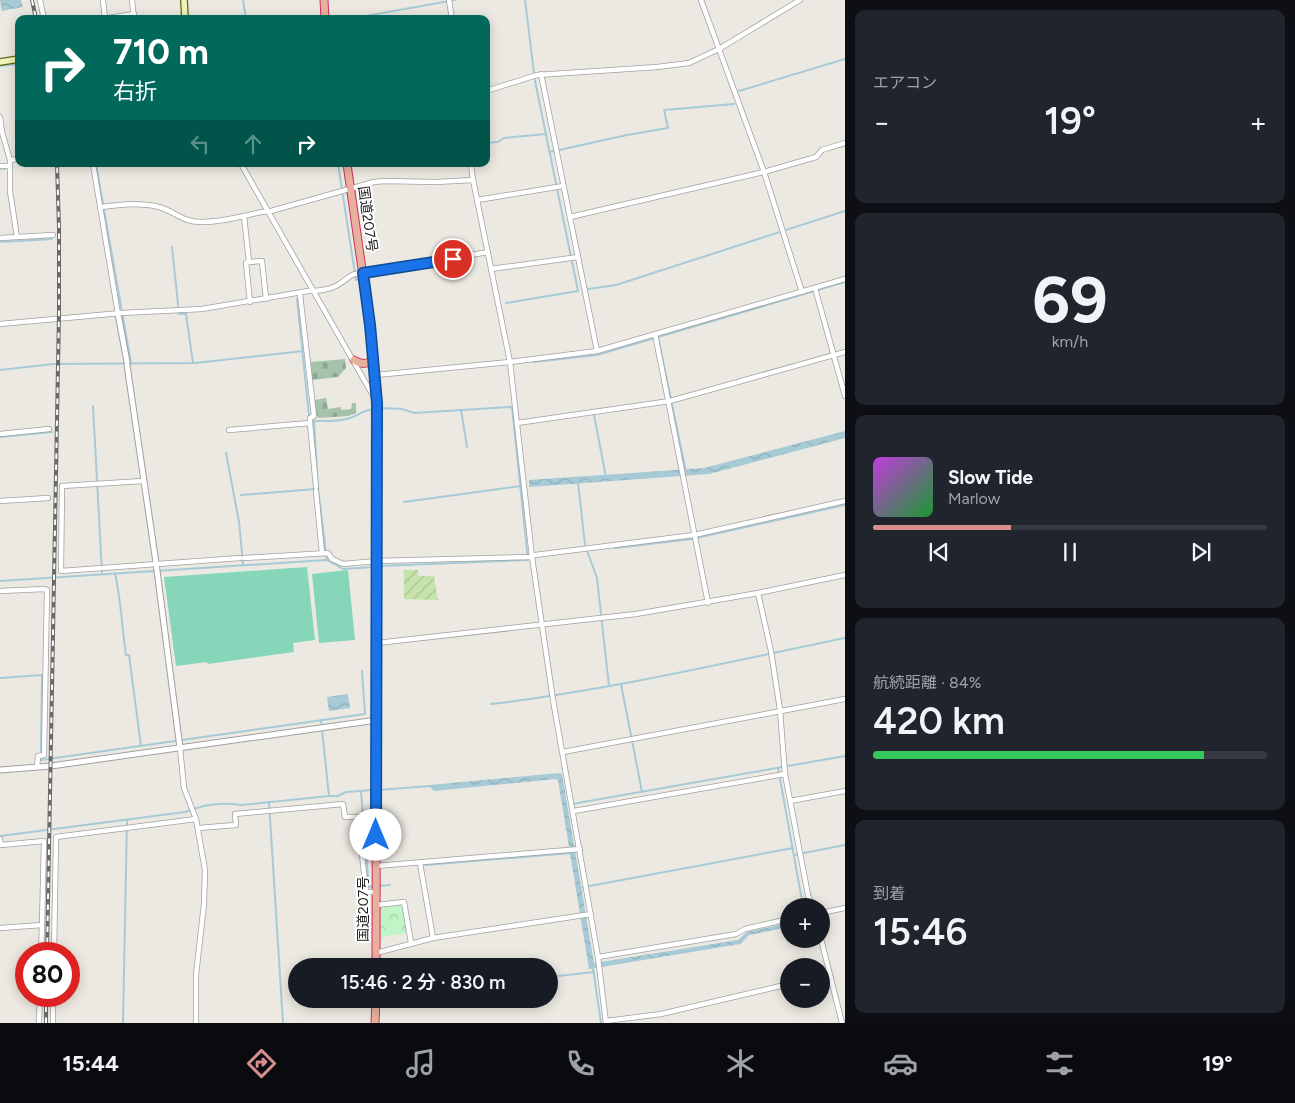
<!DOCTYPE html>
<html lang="ja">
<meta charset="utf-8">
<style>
:root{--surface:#171b24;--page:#20242c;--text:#f1f3f6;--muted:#9ea1a6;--line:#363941;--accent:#d78e8e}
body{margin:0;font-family:Figtree,"Noto Sans JP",sans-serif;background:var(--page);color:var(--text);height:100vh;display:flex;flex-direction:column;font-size:19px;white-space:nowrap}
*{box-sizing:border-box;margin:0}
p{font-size:16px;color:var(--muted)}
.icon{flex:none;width:28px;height:28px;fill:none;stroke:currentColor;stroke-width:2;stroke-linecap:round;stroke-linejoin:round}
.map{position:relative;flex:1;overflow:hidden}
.drawer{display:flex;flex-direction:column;gap:10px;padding:10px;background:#0d0f14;width:450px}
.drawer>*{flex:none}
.banner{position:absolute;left:15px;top:15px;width:475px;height:152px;border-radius:10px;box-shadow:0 2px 12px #0003;background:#00695c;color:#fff;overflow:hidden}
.fabs{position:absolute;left:780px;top:898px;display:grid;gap:10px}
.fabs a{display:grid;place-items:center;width:50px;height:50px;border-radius:50%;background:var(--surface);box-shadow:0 2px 12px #0003;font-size:25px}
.speed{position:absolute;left:15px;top:942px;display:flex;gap:10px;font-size:25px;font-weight:700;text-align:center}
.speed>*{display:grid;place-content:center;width:65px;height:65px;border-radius:50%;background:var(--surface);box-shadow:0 2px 12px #0003;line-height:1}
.speed .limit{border:8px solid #d22;background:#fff;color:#111}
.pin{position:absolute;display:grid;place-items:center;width:42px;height:42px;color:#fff;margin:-21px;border:2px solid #fff;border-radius:50%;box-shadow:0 1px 5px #0007}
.me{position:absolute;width:55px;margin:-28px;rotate:0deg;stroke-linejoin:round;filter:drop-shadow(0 0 4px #0008)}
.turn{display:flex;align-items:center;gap:18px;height:105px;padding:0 15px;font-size:22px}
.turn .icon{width:65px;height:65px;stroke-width:2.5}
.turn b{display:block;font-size:35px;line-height:42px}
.lanes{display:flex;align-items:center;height:48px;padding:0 15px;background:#0003;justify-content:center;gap:25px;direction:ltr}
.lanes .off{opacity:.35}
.big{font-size:38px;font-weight:600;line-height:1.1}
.drawer .tile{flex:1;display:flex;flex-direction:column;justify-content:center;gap:8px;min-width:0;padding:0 18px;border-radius:10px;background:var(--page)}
.drawer .dial{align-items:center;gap:0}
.dial b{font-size:65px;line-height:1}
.song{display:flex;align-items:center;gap:15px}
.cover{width:60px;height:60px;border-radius:8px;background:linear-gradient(135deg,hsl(290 70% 55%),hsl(130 70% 35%))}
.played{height:5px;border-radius:2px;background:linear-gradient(90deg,var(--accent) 35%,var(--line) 35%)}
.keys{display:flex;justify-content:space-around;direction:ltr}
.heat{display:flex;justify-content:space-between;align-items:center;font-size:28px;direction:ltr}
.charge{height:8px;border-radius:4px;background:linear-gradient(90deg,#34c759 84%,var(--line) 0)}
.trip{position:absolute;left:288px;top:958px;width:270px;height:50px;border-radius:25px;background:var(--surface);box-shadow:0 2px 12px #0003;font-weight:600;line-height:50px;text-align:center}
.dock{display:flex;height:80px;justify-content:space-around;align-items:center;background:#090b0e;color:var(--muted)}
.dock .icon{width:35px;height:35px}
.dock .selected{color:var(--accent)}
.dock b{font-size:22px;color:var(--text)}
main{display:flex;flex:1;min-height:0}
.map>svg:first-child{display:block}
.cemetery{fill:url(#cemetery-stones)}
.park{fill:url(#park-crowns)}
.garden{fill:url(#garden-furrows)}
.pitch{fill:#86d6b9}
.water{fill:url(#water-waves)}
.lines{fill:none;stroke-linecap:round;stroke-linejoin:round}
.stream{stroke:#a6cbd7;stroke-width:2}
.minor-casing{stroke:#a0a0a0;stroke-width:6}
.tertiary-casing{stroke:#a0a0a0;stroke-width:7}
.secondary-casing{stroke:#5d690d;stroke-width:8}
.trunk-casing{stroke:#c83162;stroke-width:9}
.minor{stroke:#fff;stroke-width:4.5}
.tertiary{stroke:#fff;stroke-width:5}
.secondary{stroke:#eff4b9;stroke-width:5.5}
.trunk{stroke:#e9b09e;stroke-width:7}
.rail-casing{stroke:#6a6a6a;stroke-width:4}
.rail{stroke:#fff;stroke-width:2;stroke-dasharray:5.5;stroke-linecap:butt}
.route-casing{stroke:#114b97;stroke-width:12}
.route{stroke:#1a73e8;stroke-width:9}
.labels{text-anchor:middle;stroke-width:4;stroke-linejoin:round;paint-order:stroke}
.street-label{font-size:14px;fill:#1c1c1c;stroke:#fff}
</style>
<main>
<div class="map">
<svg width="845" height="1023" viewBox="0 0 845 1023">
<defs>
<pattern id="cemetery-stones" width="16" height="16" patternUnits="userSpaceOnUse" patternTransform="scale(1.25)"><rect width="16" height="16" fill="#a5c3aa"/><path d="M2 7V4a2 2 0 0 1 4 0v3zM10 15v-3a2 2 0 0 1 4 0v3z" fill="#8da792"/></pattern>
<pattern id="park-crowns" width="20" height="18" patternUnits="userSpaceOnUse" patternTransform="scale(1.25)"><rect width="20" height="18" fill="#c1f4c7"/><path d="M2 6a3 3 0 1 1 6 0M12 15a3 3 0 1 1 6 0" fill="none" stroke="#a5d1aa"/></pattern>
<pattern id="garden-furrows" width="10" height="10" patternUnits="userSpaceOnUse" patternTransform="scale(1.25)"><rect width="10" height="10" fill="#c6e3ab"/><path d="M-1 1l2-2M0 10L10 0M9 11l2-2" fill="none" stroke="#aac293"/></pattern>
<pattern id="water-waves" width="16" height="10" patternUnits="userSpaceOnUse" patternTransform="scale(1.25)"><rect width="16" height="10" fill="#a6cbd7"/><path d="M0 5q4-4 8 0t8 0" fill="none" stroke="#8eaeb8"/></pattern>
</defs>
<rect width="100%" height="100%" fill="#ece9e2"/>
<g class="cemetery">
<polygon points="345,359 346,368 338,377 312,380 311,362"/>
<polygon points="326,398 328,409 340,407 342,410 351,409 352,403 356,403 356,413 348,416 319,418 316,415 314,400"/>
</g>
<polygon class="park" points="402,905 407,933 379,938 380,908"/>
<polygon class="garden" points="404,570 418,570 418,576 434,576 438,600 404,599"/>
<g class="pitch">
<polygon points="307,567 315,640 293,643 294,652 208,664 207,662 176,666 164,577"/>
<polygon points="348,570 355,640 319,643 312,574"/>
</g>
<g class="water">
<polygon points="0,0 21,0 23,7 2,11"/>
<polygon points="845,431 845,438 709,474 529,487 529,480 704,468"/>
<polygon points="348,694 350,708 329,711 327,697"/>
<polygon points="559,773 562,774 594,963 738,940 747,932 789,923 789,927 749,935 740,944 589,969 558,780 555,779 434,791 430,787 430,785"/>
</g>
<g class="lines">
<g class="stream">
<polyline points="243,0 246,19"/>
<polyline points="349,19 455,0"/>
<polyline points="0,66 19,64"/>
<polyline points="739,91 845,59"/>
<polyline points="486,143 498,142 504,138 546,134"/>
<polyline points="550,152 627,135 668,128 664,110 734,104"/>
<polyline points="96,164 131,363"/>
<polyline points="338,164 356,280 361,279"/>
<polyline points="0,169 5,169"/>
<polyline points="0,242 52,239"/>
<polyline points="172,247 179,314 186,314 193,363"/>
<polyline points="366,278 457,262"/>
<polyline points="588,289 616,285 845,211"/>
<polyline points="297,299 309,416"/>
<polyline points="506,303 578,291 535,81 525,0"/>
<polyline points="658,337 686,472"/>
<polyline points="534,362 597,355 845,282"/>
<polyline points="0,370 53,364 195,363 303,351"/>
<polyline points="93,406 102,573"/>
<polyline points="461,410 467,447"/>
<polyline points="594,415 606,477"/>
<polyline points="0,437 52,432"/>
<polyline points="226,453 239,522 243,564"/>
<polyline points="578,482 585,545 597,578 609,686"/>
<polyline points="241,495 316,489"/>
<polyline points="404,502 521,486"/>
<polyline points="615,548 692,539 845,505"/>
<path d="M327,560L318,489L314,421C325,421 339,422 350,418C360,415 364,409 375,409"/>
<polyline points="379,566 528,560 512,407 414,413 402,409 380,408"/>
<path d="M115,573C121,600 122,628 126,655H129L141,746"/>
<polyline points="0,581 327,560 343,569 374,567"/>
<polyline points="0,678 42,675 41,752"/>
<polyline points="621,684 642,792"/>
<path d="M491,704C610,690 728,662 845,638"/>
<polyline points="41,760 365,714 362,671"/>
<polyline points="778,768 801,895 805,906"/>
<polyline points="378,790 430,786"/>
<polyline points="361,792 369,887 390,885"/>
<polyline points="329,796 338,796 346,792 373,790"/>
<polyline points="269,802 283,1023"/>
<polyline points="572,804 845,756"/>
<path d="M0,836L185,812C202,805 222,802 241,805L329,796L321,720"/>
<polyline points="794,855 845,845"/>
<polyline points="425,865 572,853"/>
<polyline points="579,888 793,848"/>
<polyline points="593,968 601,1023"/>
<polyline points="549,977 594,972"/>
<polyline points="123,1023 127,820"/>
</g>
<g class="minor-casing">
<g id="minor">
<polyline points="40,0 44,19"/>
<polyline points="103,0 105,19"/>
<polyline points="132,0 134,19"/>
<polyline points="449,0 452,19"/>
<polyline points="701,0 764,172 802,292"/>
<polyline points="102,19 134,14"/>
<polyline points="541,74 597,351"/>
<polyline points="486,91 537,75 657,67 689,63 719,49 800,0"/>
<polyline points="0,117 2,132 10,160 19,159"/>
<polyline points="93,164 118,314"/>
<polyline points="241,164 375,399"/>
<polyline points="471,164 473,180 510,362 532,557 553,700 598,957 606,1023"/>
<polyline points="0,166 9,166"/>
<polyline points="477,200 563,186"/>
<path d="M100,207C118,205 141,202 159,207C176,212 182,222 202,222C215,222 231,219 244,216C254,214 262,211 271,211L374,182L384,181L436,182L473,180"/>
<polyline points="244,216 249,262 262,261 266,299"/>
<polyline points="570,217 764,172 816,157 822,150 845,143"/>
<polyline points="17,237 53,235"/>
<polyline points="0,238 17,237 10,191 10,160"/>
<polyline points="249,262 246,263 250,302"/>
<polyline points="491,269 578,257"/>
<polyline points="815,288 845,396"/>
<polyline points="300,294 314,416 310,418 310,423 316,487"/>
<path d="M0,324L121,313L202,309L308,291C317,291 328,290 336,286C351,278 348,272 369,273L488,252"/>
<polyline points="655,334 708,603"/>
<polyline points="376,375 510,362 597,351 845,279"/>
<polyline points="517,423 670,401 845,352"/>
<polyline points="229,430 310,423"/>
<polyline points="0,434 49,429"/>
<polyline points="143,481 62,486 61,571 240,558"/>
<polyline points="316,491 322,553"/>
<polyline points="0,501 48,498"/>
<polyline points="244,558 328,553 332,559 343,564 377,561 532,557 535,555 694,535 845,501"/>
<polyline points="0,591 45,589 47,590 44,755 38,756 37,767"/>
<polyline points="758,593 771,651 780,710 785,774 808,895 812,906"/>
<polyline points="377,643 636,614 758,593 845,575"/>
<polyline points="180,748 184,788 196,819 205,870 204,904 196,975 196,1023"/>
<polyline points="563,752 845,699"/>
<polyline points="790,801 845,791"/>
<polyline points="574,811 785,774"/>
<polyline points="198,828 236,825 235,814 343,804 345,817 358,817 366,892 376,892"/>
<polyline points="0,839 1,845 44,841 42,925 0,928"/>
<polyline points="420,863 433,938"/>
<polyline points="376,866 580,849"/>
<polyline points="376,905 404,902 411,943"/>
<polyline points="821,913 845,908"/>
<polyline points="821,939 842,1023"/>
<polyline points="376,953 433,938 591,914"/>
<polyline points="41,954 42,925"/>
<polyline points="54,954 56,837 196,819"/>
<polyline points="598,957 736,934 745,929 789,919"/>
<polyline points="821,978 830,976"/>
<polyline points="606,1021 661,1014 789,984"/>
<polyline points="39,1023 40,996"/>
<polyline points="53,1023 53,996"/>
</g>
</g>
<g class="tertiary-casing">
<g id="tertiary">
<polyline points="118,314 127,362"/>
<polyline points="127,365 156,563 180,748"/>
<polyline points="0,770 51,766 377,720"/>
</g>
</g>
<g class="secondary-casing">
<g id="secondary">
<polyline points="184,0 185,19"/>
<polyline points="0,62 19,59"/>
</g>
</g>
<g class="trunk-casing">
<g id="trunk">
<polyline points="324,0 325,19"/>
<polyline points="347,164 370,325 377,403 376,966"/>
<path d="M354,360C362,365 366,364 374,360"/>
<polyline points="375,1023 376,999"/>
</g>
</g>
<use href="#minor" class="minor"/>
<use href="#tertiary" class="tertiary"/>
<use href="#secondary" class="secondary"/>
<use href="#trunk" class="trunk"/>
<g class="rail-casing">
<g id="rail">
<polyline points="32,0 36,19"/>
<polyline points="47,954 59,313 59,228 57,164"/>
<polyline points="46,1023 46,996"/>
</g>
</g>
<use href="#rail" class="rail"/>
</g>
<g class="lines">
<g class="route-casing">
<polyline id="route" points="376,835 377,403 370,325 363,273 453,259"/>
</g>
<use href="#route" class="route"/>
</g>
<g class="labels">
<g class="street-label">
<text transform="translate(368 219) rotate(82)" y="5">国道207号</text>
<text transform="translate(363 909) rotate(-90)" y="5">国道207号</text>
</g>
</g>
</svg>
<div class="fabs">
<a>+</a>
<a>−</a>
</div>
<div class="speed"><div class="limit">80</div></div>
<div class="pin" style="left:453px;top:259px;background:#d93025"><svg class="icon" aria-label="arrive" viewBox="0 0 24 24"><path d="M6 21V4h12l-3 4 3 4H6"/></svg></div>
<svg class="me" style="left:376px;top:835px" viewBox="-20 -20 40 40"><circle r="19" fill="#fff"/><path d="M0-13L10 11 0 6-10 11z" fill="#1a73e8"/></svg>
<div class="trip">15:46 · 2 分 · 830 m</div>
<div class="banner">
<div class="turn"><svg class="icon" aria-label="right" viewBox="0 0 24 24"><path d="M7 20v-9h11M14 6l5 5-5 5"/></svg><div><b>710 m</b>右折</div></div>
<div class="lanes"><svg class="icon off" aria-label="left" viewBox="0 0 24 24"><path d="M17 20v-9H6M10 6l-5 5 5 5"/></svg><svg class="icon off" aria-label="ahead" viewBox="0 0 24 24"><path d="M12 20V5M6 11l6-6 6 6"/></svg><svg class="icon" aria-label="right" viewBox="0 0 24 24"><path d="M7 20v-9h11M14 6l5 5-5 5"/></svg></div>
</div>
</div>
<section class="drawer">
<div class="tile"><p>エアコン</p>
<div class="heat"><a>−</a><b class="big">19°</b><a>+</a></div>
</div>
<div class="tile dial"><b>69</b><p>km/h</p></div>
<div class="tile">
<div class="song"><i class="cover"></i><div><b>Slow Tide</b><p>Marlow</p></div></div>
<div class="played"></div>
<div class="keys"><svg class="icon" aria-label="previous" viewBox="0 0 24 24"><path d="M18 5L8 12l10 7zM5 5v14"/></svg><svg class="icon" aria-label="pause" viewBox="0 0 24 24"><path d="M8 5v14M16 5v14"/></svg><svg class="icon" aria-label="next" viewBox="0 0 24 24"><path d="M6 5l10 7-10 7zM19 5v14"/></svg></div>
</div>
<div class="tile"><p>航続距離 · 84%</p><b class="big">420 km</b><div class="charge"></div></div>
<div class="tile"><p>到着</p><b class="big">15:46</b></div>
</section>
</main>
<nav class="dock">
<b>15:44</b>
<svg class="icon selected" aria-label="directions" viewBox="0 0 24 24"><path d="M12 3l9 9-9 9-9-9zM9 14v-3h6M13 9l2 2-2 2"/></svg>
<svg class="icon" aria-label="music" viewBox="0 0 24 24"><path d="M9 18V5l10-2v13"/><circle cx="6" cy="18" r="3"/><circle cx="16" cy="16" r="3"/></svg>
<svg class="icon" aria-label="phone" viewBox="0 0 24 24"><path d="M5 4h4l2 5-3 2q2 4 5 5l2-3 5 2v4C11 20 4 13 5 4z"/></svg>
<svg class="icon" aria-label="climate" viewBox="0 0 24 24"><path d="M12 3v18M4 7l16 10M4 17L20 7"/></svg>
<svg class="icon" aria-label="car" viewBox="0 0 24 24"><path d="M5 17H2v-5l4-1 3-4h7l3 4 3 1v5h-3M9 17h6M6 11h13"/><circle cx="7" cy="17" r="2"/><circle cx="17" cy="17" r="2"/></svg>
<svg class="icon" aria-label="filters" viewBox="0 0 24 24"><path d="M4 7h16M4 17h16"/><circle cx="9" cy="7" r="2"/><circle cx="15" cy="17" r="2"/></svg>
<b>19°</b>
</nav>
